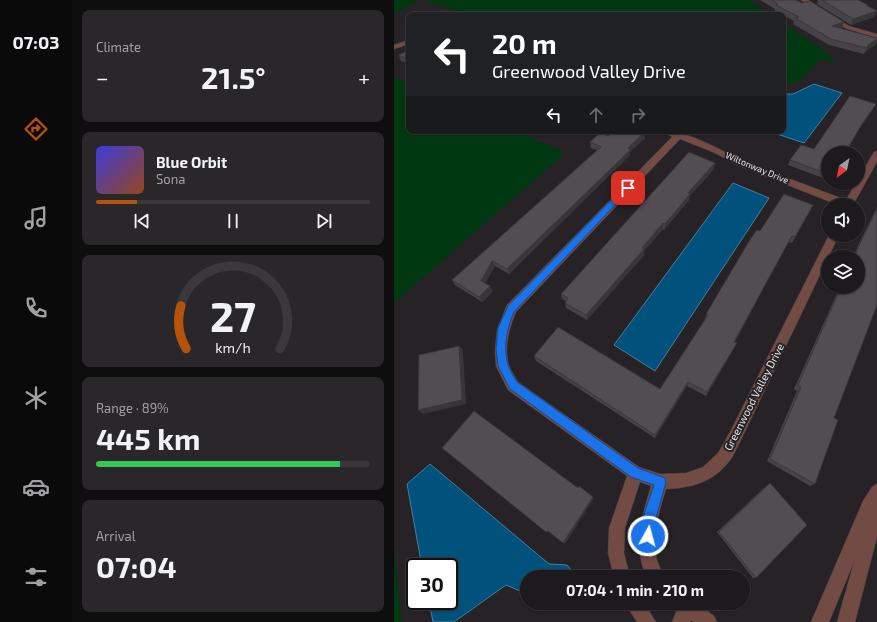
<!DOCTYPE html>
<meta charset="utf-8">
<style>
:root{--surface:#1c1a1c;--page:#292729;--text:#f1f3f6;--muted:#a0a1a3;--line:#3a383b;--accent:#b45309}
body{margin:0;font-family:"Exo 2",sans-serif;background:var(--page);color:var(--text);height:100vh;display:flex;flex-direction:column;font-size:15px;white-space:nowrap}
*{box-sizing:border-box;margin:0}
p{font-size:13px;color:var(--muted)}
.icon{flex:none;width:22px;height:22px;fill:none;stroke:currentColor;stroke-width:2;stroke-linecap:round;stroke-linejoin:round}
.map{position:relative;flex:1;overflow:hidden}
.drawer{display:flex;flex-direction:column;gap:10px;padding:10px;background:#0f0e0f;width:322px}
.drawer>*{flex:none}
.hud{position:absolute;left:12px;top:12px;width:380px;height:122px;border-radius:8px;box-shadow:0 1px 3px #0004,0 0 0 1px var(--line);background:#202124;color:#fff;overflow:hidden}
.needle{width:26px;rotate:213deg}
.tools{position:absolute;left:427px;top:146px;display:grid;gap:8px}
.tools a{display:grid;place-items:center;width:44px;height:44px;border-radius:50%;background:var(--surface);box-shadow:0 1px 3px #0004,0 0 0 1px var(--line);font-size:20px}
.speed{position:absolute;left:12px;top:558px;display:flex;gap:8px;font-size:20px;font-weight:700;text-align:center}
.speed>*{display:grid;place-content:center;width:52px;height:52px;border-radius:50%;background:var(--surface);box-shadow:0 1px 3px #0004,0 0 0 1px var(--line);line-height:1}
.speed .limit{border:2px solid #111;border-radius:6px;background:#fff;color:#111}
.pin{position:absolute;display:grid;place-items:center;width:34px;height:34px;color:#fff;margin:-17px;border-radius:8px;box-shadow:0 2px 6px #0006}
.me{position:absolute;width:44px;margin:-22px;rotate:7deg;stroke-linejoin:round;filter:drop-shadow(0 0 3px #0008)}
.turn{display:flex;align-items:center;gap:14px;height:84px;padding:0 20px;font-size:18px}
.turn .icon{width:52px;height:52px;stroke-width:2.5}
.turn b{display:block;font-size:28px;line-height:34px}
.lanes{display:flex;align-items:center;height:38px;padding:0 20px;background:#0003;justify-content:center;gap:20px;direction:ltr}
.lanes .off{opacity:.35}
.big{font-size:30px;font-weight:700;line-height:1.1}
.drawer .tile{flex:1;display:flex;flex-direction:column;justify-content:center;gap:6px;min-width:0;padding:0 14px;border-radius:8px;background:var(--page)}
.drawer .dial{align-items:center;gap:0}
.dial svg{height:104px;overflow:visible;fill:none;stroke:var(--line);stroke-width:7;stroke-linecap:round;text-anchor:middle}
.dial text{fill:var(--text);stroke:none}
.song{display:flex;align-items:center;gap:12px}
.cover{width:48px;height:48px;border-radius:6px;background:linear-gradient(135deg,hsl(240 70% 55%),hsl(20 70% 35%))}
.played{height:4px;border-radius:2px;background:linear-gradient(90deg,var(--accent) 15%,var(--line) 15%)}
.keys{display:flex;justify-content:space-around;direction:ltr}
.heat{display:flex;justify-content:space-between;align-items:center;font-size:22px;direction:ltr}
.charge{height:6px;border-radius:3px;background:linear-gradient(90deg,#34c759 89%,var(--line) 0)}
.trip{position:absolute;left:126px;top:570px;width:230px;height:40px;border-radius:20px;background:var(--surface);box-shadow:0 1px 3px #0004,0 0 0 1px var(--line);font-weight:700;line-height:40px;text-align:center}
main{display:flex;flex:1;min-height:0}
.tabs{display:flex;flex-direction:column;width:72px;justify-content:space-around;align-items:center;background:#0b0a0b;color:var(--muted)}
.tabs .icon{width:28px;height:28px}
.tabs .current{color:var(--accent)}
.tabs b{font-size:18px;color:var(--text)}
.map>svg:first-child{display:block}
.green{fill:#003811}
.water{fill:#00527d;stroke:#457e9d}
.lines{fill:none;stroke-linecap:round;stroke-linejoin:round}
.street-casing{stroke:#413d41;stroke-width:1}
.street{fill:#724b44;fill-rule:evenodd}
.wall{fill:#474247}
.shaded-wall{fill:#393639}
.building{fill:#524d52;stroke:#393639}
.route{fill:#1a73e8;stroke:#114b97}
.labels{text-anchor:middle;stroke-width:4;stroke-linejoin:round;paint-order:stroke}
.far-street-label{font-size:9px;fill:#e7e4e8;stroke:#262226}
.street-label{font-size:11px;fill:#e7e4e8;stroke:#262226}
</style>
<main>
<nav class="tabs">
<b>07:03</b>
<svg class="icon current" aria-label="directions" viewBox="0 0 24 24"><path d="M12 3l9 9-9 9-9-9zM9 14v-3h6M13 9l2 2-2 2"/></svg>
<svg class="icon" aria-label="music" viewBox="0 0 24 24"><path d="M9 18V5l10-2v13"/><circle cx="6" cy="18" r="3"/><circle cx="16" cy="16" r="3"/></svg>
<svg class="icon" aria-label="phone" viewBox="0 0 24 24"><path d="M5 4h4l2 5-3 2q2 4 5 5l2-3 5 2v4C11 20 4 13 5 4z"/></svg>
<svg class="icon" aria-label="climate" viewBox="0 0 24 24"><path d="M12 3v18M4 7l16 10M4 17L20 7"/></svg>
<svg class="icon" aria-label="car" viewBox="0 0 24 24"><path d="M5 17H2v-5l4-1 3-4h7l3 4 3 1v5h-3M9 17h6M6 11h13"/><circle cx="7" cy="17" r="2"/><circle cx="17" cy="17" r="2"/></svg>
<svg class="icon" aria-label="filters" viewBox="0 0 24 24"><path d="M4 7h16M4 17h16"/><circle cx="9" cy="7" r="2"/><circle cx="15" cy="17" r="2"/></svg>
</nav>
<section class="drawer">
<div class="tile"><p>Climate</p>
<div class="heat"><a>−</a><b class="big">21.5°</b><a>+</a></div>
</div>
<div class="tile">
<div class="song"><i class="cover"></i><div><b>Blue Orbit</b><p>Sona</p></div></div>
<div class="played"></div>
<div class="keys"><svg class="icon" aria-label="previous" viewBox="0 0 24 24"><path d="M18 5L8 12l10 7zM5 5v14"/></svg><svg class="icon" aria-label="pause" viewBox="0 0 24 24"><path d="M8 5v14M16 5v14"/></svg><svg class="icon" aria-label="next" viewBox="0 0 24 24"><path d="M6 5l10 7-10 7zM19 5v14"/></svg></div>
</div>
<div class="tile dial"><svg viewBox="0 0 100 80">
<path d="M14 69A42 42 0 1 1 86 69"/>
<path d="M14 69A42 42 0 0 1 10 36" stroke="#b45309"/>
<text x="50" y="56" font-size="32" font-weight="700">27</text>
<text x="50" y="72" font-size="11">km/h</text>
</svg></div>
<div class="tile"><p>Range · 89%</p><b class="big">445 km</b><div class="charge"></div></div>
<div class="tile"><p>Arrival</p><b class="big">07:04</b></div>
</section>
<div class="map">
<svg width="483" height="622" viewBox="0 0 483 622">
<rect width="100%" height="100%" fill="#262226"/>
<g class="green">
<polygon points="0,0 24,0 0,14"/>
<polygon points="30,0 355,0 377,15 73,15"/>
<path d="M389,23L435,54L441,63L426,59C415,73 408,82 389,85Z"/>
<polygon points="3,78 15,84 15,131 122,131 168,151 168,156 0,303 0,79"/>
<polygon points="0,549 8,622 0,622"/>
</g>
<g class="water">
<polygon points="420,84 448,93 410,143 374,131 389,131 389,94 399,94"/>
<polygon points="339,183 375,198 261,371 220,345"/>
<polygon points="36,464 155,564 173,565 183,577 133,577 133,594 112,585 60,622 39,622 35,601 55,601 55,567 28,567 13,484"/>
</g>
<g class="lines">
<g class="street-casing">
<g id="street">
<polygon points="407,0 414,0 455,26 483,34 483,38 451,28"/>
<polygon points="15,40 15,44 0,49 0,45"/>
<path d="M268,131C297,131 324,150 351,161C384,175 418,187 452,200L462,183H464V179L480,152L483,151V162L459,205H444L343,165L321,153L286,139L122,312C115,328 109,351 116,368C118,372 121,377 124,382L245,467L266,474L292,473L309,467L324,453L336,432L435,235H445L346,442C342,449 339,458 333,464C317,483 296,488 272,489C265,512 256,540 264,563C266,568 268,572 270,577H253C238,547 248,516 257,486L246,482L231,528L230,553L236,577H220L214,553L215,528L233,476L114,390L102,366L101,351L103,330L113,305L278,137Z"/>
<polygon points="483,484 483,537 461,622 443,622 460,562 435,622 417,622 469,501 478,487"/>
<polygon points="231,603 250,603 262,622 243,622"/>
<polygon points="279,603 303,603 320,616 323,622 299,622 297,620 296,622 278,622 283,610"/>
</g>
</g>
<use href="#street" class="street"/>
</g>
<g class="wall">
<polygon points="366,0 402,0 448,28 446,28 483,38 483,41 481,45 472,51 470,54 435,45 399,24 400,21 381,11 381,9"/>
<polygon points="424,0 464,0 473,6 483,11 480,17 457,25 423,4"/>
<polygon points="15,50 15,64 7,61 5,55"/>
<polygon points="479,109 465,129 434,153 434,180 394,165 396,160 420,149"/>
<polygon points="173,131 187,131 183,135"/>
<polygon points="313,131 328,131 324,135"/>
<polygon points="251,132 251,138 236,152 236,155 115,274 101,266 91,283 99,291 88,302 61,285 58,280 203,150 197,148 196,142 214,136"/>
<polygon points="320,169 295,196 295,200 270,230 269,229 250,251 250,255 193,320 172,308 171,303 172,301 168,299 167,294"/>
<polygon points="483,207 483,305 440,418 421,484 416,486 373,461 403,391 400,389 446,287 464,287 464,257 459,257 468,237"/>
<polygon points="416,211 398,243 395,242 386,257 341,342 340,348 312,396 293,386 261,438 142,361 140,356 266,389 311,319 312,314 366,231"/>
<polygon points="376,483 362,578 359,578 323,532 373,485"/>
</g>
<g class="shaded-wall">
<polygon points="483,11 480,17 457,25 459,19"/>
<polygon points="450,22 448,28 436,32 438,26"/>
<polygon points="483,39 483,41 481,45 472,51 470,54 474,45"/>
<polygon points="182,131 187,131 183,135"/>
<polygon points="325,131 328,131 324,135"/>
<polygon points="251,132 251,138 236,152 236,155 115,274 113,269 234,148"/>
<polygon points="321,163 320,169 296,196 295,200 270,230 271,224 294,193"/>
<polygon points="269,223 269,229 250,251 250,255 193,320 192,315"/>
<polygon points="398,236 386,257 338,347 389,252"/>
<polygon points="98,261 101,266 89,286 87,281"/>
<polygon points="96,286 99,291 88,302 85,297"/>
<polygon points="343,343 340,348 312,396 313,392"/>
<polygon points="65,346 69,350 72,404 29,414 24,410"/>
<polygon points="294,382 293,386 261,438 261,435"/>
<polygon points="199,497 200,498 171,544 169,543"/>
</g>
<g class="building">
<polygon points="377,0 402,0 408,3 416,1 450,22 438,26 483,38 483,39 474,45 473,48 437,39 401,18 405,17 382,5 384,4"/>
<polygon points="428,0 464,0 474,5 472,5 483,11 459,19"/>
<polygon points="15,50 15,60 5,55"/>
<polygon points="456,96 482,104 468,124 451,153 434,153 434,174 396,160 407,145 420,149"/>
<polygon points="218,131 248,131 251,132 234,148 236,150 224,162 113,269 98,261 87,281 96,286 85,297 58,280 207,147 196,142 206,133 214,136"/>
<polygon points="295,152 321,163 294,193 296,194 271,224 269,223 248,248 250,249 192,315 171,303 174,298 167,294"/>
<polygon points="390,194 419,205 401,237 398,236 389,252 340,342 343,343 313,392 294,382 261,435 140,356 164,327 266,389 314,315 312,314 357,238 363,230 366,231"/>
<polygon points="483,209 483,305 440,418 444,420 421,484 376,459 407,387 404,385 447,287 464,287 464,257 460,257 472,231"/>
<polygon points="65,346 68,400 24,410 25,355"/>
<polygon points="80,411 184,488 185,486 199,497 169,543 154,531 152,532 48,448"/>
<polygon points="376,483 413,525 362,578 325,532"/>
</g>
<path class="route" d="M234,185L236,186V189L120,312C113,328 109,347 114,365C116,371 120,377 123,382L244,468L271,478L272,482L261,522L258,541L254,543L250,541C243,525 255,501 260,485L237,477L116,389L104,366L102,349L104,328L114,306L231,186Z"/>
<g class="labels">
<g class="far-street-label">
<text transform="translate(363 168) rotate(23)" y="3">Wiltonway Drive</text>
</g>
<g class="street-label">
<text transform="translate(360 397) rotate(-63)" y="4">Greenwood Valley Drive</text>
</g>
</g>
</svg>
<div class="tools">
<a><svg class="needle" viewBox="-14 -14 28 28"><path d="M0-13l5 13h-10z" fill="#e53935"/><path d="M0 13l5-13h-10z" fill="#a0a1a3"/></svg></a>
<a><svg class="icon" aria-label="sound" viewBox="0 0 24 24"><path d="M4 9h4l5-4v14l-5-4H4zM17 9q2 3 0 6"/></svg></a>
<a><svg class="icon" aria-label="layers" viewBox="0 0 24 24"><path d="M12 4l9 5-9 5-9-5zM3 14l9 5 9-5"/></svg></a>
</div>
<div class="speed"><div class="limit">30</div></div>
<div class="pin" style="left:234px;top:188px;background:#d93025"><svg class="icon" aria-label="arrive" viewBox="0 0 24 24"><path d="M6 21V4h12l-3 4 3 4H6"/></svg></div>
<svg class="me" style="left:254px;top:536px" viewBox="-20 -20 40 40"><circle r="17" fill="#1a73e8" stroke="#fff" stroke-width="3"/><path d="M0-11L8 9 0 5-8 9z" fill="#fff"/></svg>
<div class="trip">07:04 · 1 min · 210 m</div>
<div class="hud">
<div class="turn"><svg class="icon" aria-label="left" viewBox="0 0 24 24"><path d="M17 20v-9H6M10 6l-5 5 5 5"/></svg><div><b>20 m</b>Greenwood Valley Drive</div></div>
<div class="lanes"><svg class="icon" aria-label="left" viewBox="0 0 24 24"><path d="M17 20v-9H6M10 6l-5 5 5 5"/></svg><svg class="icon off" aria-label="ahead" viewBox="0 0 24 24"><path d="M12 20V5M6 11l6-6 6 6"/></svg><svg class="icon off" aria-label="right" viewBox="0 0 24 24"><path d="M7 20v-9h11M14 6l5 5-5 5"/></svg></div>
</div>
</div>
</main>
